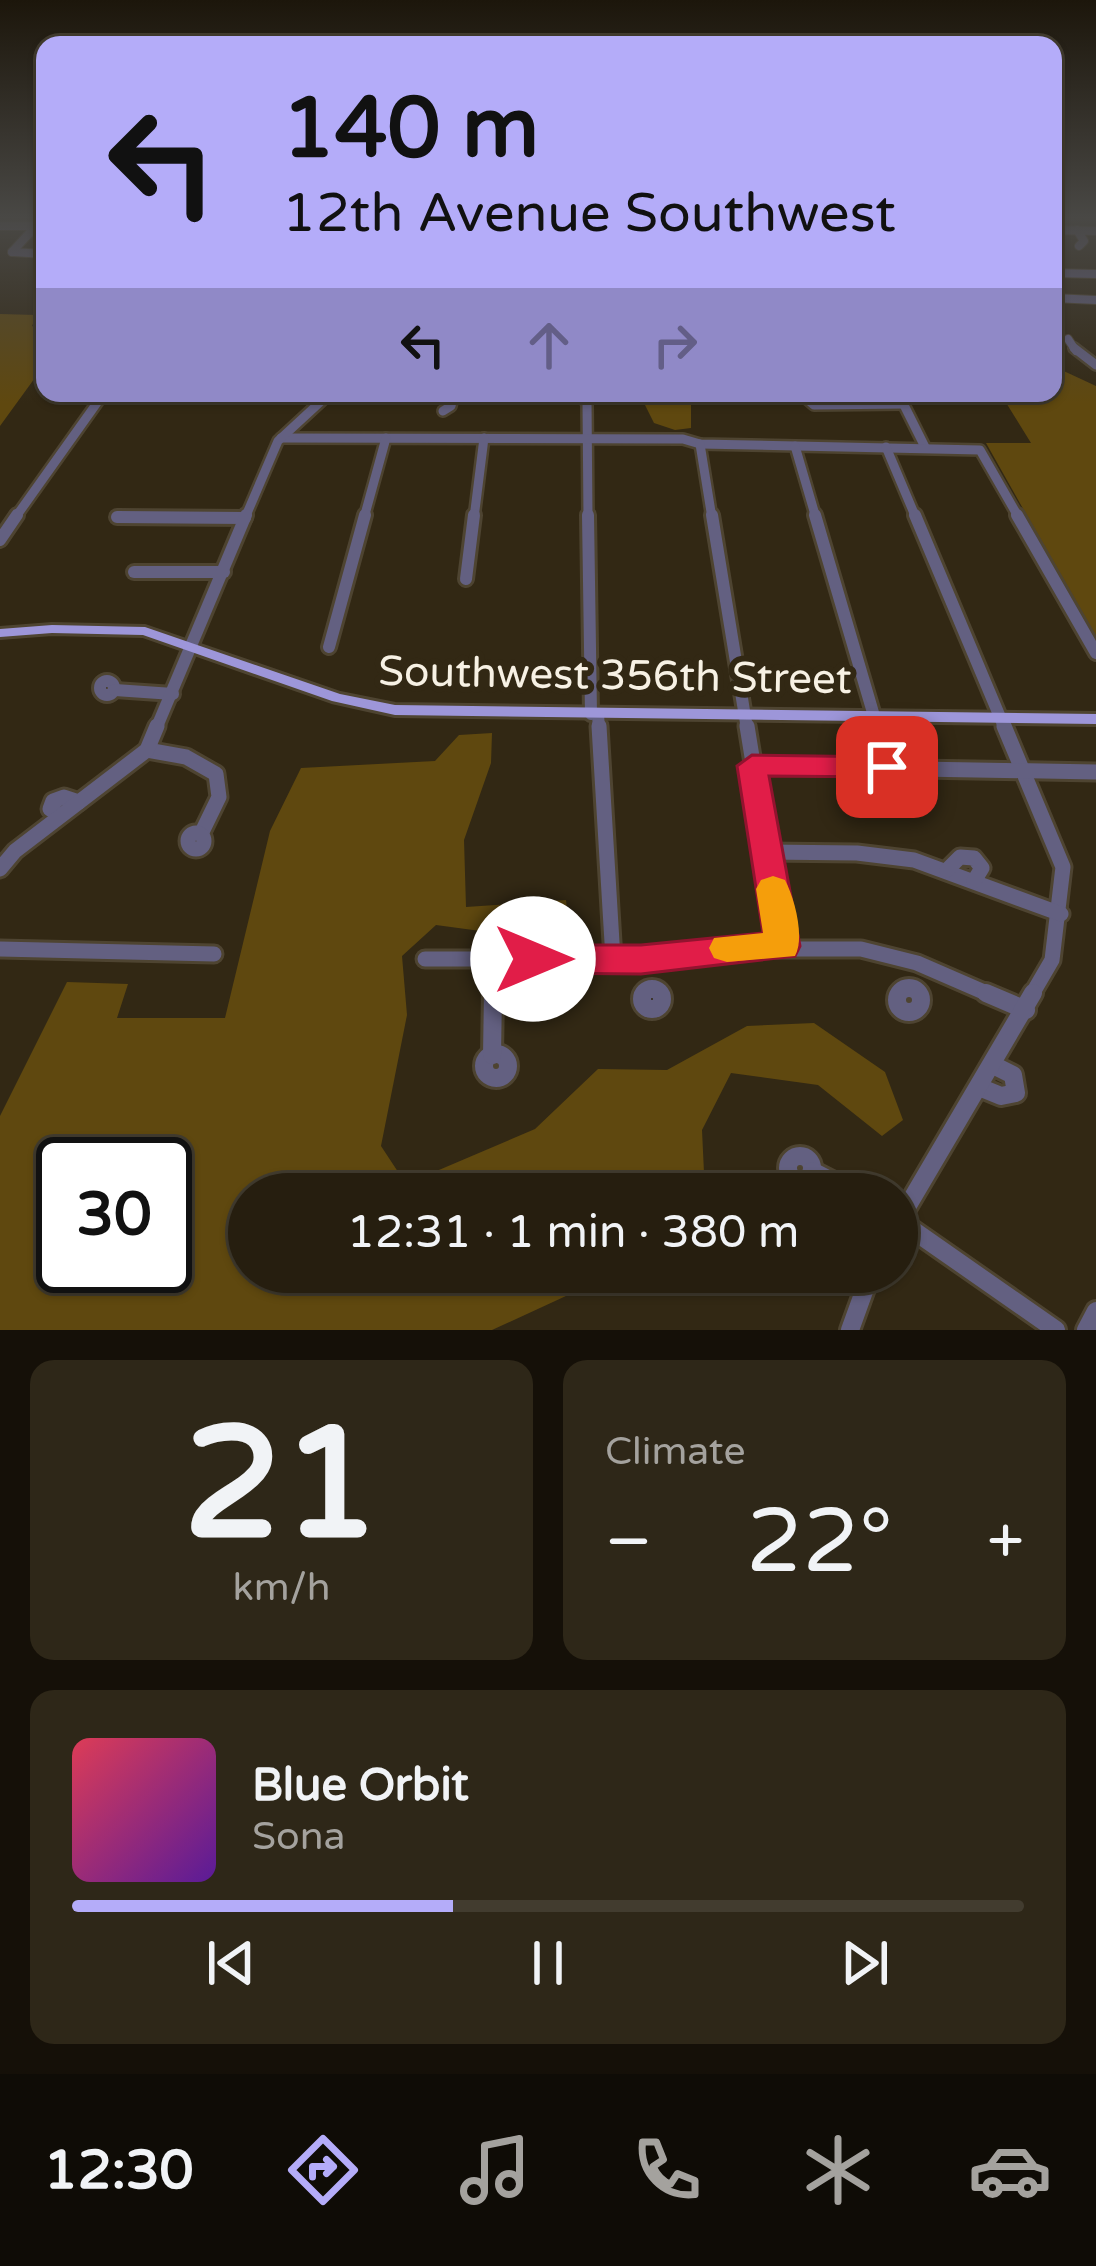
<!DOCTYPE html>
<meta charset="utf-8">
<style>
:root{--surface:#261e0f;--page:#2e2718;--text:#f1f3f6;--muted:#a4a29e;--line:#423c2f;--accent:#b4acf9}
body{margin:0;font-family:"Varela Round",sans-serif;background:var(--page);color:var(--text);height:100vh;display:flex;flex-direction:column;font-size:45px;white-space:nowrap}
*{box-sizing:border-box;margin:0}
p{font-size:39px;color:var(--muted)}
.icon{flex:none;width:66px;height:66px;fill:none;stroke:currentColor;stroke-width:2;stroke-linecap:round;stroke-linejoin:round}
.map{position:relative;height:1330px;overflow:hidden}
.sheet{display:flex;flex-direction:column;gap:30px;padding:30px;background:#151008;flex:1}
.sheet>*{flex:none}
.hud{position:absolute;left:36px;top:36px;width:1026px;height:366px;border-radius:24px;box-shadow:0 3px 9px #0004,0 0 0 3px var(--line);background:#b4acf9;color:#111;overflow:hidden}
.speed{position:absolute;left:36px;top:1137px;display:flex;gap:24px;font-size:60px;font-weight:700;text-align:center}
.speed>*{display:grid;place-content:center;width:156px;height:156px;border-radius:50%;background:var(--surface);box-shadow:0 3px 9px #0004,0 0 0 3px var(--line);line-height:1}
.speed .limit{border:6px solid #111;border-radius:18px;background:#fff;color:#111}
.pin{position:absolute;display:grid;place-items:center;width:102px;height:102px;color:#fff;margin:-51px;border-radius:24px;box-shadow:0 6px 18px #0006}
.me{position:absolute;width:132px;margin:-66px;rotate:90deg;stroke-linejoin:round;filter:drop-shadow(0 0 9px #0008)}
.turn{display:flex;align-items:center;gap:42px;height:252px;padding:0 48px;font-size:54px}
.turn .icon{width:156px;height:156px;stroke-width:2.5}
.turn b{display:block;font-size:84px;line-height:102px}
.lanes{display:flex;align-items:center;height:114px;padding:0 48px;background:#0003;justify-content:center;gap:60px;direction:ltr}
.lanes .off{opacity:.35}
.big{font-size:90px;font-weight:600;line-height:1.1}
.sheet .tile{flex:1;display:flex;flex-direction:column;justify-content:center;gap:18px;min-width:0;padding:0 42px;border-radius:24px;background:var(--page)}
.sheet .dial{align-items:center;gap:0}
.dial b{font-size:156px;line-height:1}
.song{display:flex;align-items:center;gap:36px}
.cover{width:144px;height:144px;border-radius:18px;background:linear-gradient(135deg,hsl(350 70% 55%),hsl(270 70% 35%))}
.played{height:12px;border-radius:6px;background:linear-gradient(90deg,var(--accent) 40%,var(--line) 40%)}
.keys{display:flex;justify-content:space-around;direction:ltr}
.heat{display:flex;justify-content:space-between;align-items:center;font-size:66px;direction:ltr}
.sheet .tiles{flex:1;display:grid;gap:30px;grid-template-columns:1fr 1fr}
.tile:last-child{grid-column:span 2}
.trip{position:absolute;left:228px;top:1173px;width:690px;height:120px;border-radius:60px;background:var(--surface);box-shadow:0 3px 9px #0004,0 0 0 3px var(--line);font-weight:600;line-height:120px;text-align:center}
.tab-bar{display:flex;height:192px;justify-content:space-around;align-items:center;background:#0f0c06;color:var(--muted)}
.tab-bar .icon{width:84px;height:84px}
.tab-bar .on{color:var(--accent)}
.tab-bar b{font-size:54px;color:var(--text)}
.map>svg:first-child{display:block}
.green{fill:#5f480f;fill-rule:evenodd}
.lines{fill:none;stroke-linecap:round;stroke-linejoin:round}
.minor-far4-casing{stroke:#4e4431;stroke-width:10}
.minor-far3-casing{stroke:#4e4431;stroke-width:14}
.minor-far2-casing{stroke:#4e4431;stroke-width:18}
.minor-far1-casing{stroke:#4e4431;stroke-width:21}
.minor-casing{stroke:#4e4431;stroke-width:24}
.major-casing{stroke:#4e4431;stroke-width:6}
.minor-far4{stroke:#636081;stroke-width:8}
.minor-far3{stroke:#636081;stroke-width:9}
.minor-far2{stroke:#636081;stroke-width:12}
.minor-far1{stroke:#636081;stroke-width:15}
.minor{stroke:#636081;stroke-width:18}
.major{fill:#9d96d9;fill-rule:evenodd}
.route{fill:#e11d48;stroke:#92132f;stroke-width:3}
.slow{fill:#f59e0b}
.labels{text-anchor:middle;stroke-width:12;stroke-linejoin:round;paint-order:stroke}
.street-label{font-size:42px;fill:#f7f1e4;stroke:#322814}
</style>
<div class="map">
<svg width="1096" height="1330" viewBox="0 0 1096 1330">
<rect width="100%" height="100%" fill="#322814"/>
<g class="green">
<polygon points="0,314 37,315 32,326 45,331 45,364 0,426"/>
<polygon points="1053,366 1096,386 1096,638 986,443 1031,443 1000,393 1053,393"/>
<polygon points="587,393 787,393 788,403 697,403 691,405 691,428 675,430 654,423 640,395 594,399"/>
<path d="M492,733L491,763L464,840L466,907L566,900L569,925L548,940L436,925L402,956L407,1015L381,1146L406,1184L535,1129L598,1069L667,1070L747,1026L814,1023L885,1072L903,1120L882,1136L818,1085L731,1073L702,1130L705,1194H249V1272H618L492,1330H0V1116L67,982L128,984L117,1018H225L270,831L301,768L435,761L459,735ZM63,1164H165V1266H63Z"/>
</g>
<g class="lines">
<g class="minor-far4-casing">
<g id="minor-far4">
<polyline points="0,226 45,226"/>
<polyline points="1053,230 1096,231"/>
<polyline points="1077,230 1084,241 1079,246"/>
<polyline points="12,252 35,227"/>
<polyline points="12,252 45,254"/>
<polyline points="1053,273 1096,274"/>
<polyline points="1053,298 1096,300"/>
<polyline points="1068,339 1076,351"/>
</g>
</g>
<g class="minor-far3-casing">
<g id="minor-far3">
<polyline points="1074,348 1096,365"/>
<polyline points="556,393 576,394 587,402 588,518"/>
<polyline points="800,393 814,405 904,404"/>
<polyline points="898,393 925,447"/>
<polyline points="443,411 451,406 454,393"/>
<polyline points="281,438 683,439 700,444 980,450 1019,518"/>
<polyline points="700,444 712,518"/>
<polyline points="795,446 816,518"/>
<polyline points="886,447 916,518"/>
<polyline points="117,517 245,518"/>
<polyline points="15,518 104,393"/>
<polyline points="245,518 278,441 330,393"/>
<polyline points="364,518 386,438"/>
<polyline points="474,518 484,438"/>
</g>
</g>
<g class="minor-far2-casing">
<g id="minor-far2">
<polyline points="588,515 591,714"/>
<polyline points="712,515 747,729"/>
<polyline points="815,515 874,716"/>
<polyline points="915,515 1005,729"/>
<polyline points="1017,515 1096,653"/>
<polyline points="117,517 245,518"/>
<polyline points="0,540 17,515"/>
<polyline points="134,572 224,572"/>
<polyline points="466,579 474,515"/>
<polyline points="329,647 365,515"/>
<circle cx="107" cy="688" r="7"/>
<polyline points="115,690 173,694"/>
<polyline points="598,714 599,729"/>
<polyline points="156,729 246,515"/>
</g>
</g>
<g class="minor-far1-casing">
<g id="minor-far1">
<polyline points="599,726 613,959"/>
<polyline points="747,726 783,947"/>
<polyline points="1004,726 1063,867 1052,960 1031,996"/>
<polyline points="147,750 186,757 216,774 219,797 201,834"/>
<polyline points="752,766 1096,772"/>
<polyline points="61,815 50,809 53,801 64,797 79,802"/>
<circle cx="196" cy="841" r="8"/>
<polyline points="767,852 857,853 914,860 1061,914"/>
<polyline points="0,869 15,851 147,750 157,726"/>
<polyline points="947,870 960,857 974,858 982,868 974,881"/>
<polyline points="0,949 214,954"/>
<polyline points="425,959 641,959 715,949 861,949 917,963 993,996"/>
<polyline points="493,996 493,959"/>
</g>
</g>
<g class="minor-casing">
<g id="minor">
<circle cx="909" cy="1000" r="12"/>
<circle cx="652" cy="999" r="10"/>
<polyline points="986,993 1026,1010"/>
<circle cx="496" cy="1066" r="12"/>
<polyline points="492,1055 493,993"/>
<polyline points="979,1087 1001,1096 1016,1093 1013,1075 993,1065"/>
<circle cx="800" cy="1168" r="12"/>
<polyline points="812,1171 857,1194"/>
<polyline points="897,1219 1056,1330"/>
<polyline points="897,1224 1033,993"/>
<polyline points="850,1330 871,1272"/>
<polyline points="1086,1330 1096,1311"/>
</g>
</g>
<g class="major-casing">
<polygon id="major" points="52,625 145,627 340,694 395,705 1096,714 1096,724 395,715 332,701 143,635 52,633 0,637 0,629"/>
</g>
<use href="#minor-far4" class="minor-far4"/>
<use href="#minor-far3" class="minor-far3"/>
<use href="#minor-far2" class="minor-far2"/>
<use href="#minor-far1" class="minor-far1"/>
<use href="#minor" class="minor"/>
<use href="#major" class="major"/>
</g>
<linearGradient id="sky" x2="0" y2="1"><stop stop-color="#1c160b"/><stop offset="0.54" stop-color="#494845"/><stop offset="1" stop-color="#494845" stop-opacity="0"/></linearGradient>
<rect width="1096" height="403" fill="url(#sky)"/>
<polygon class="route" points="752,755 887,757 903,767 887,777 769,776 800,946 795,956 641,974 533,973 520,969 515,959 520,949 533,945 641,945 763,933 737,766"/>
<path class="slow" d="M773,876L785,880C795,899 805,938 795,956L727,962L714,958L709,948L714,938L763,933L756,889L761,880Z"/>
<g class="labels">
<g class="street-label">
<text transform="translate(615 674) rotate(1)" y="15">Southwest 356th Street</text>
</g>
</g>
</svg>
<div class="speed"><div class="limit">30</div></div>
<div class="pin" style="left:887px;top:767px;background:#d93025"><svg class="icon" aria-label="arrive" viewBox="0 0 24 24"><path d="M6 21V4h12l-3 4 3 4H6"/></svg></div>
<svg class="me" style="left:533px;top:959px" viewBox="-20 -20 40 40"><circle r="19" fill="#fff"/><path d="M0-13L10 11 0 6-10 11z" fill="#e11d48"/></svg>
<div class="trip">12:31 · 1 min · 380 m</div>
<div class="hud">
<div class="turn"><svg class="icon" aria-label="left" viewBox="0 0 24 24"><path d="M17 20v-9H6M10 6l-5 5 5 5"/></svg><div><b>140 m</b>12th Avenue Southwest</div></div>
<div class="lanes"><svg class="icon" aria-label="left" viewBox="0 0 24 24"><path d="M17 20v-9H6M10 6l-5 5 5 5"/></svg><svg class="icon off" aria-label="ahead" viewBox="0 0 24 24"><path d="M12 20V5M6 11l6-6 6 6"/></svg><svg class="icon off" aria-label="right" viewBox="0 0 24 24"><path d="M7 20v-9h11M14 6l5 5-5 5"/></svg></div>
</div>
</div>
<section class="sheet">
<div class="tiles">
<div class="tile dial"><b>21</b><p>km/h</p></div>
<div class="tile"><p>Climate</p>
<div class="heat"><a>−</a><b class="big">22°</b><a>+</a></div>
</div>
<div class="tile">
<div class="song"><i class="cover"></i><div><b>Blue Orbit</b><p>Sona</p></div></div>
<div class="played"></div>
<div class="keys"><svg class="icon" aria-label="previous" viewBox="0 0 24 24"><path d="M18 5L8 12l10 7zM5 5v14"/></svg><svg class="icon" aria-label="pause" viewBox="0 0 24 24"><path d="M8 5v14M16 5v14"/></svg><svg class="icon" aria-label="next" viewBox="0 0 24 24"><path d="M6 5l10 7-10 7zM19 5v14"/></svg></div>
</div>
</div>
</section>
<nav class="tab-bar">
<b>12:30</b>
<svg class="icon on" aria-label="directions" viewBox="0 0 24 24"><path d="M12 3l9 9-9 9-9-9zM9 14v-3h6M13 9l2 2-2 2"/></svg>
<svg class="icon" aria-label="music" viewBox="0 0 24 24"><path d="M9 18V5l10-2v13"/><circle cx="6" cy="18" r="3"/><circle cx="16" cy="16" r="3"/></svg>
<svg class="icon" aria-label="phone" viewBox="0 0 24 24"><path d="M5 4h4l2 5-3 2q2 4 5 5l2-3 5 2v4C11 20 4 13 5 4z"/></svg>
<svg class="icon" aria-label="climate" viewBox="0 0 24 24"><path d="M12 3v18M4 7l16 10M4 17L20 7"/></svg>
<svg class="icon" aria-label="car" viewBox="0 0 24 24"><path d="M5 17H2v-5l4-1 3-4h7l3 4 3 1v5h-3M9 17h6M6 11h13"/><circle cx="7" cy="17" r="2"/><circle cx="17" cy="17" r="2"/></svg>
</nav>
